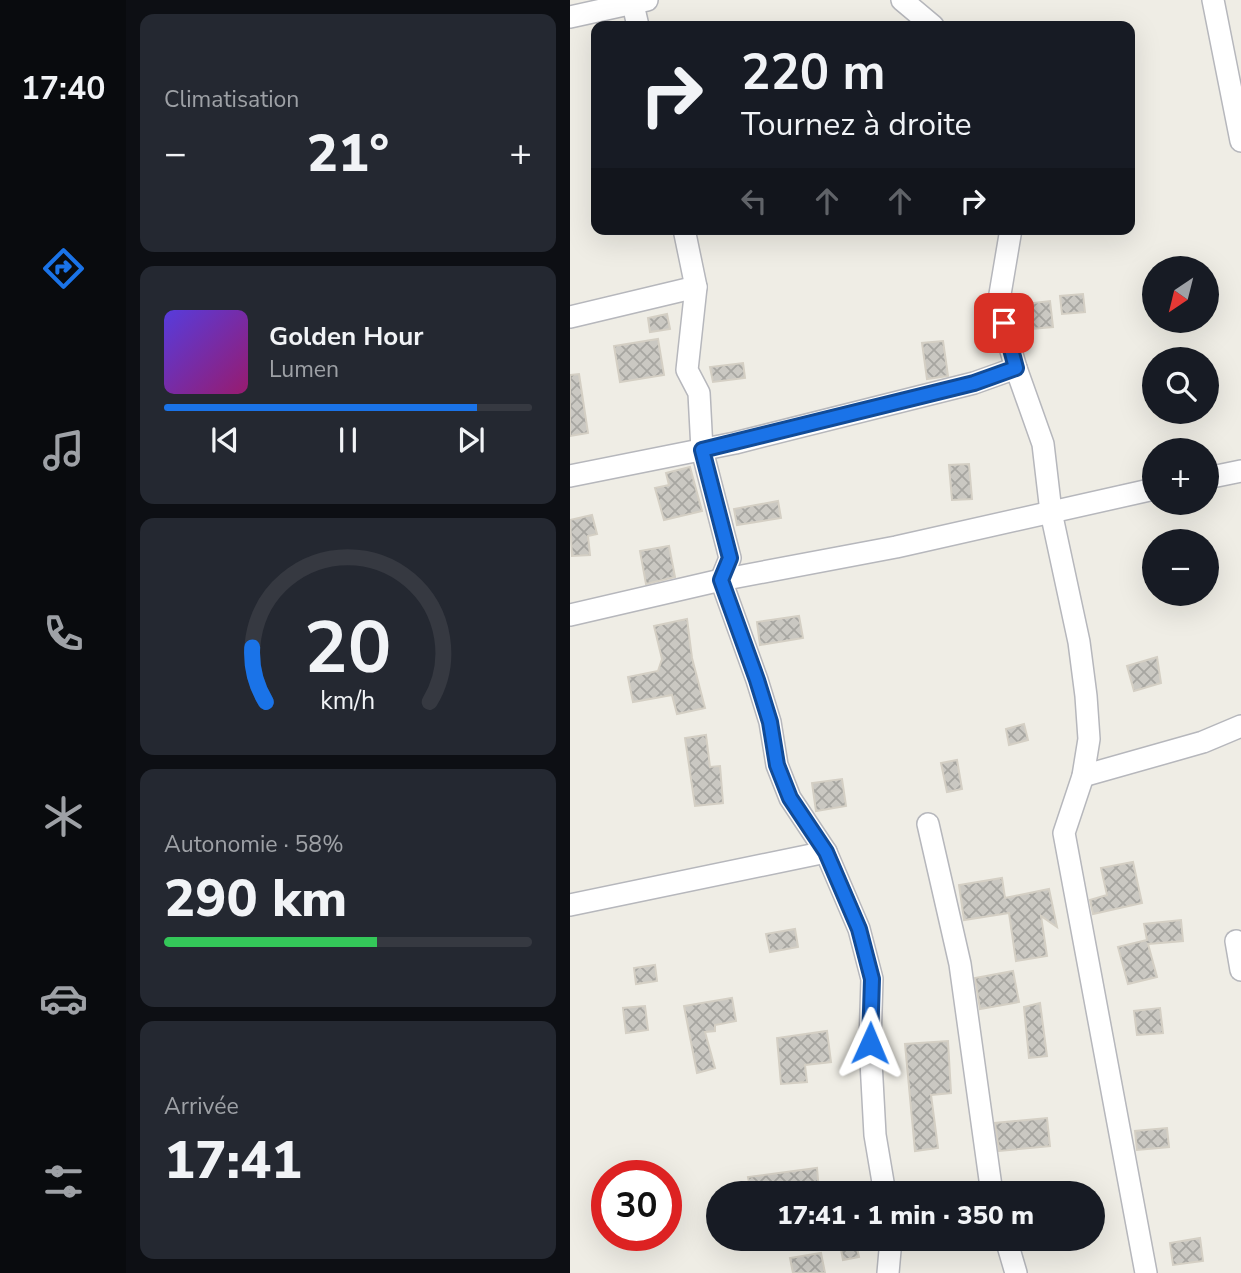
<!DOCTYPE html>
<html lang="fr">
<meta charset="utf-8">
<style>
:root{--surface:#171b24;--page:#242831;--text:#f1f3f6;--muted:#9ea1a6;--line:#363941;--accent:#1a73e8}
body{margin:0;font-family:"Nunito Sans",sans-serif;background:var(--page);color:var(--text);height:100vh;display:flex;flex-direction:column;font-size:26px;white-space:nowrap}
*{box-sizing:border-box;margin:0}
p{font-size:23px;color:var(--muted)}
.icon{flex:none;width:38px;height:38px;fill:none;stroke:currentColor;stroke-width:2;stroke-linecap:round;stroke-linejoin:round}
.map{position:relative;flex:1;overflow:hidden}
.side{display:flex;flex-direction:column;gap:14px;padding:14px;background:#0d0f14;width:444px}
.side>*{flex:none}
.hud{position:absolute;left:21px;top:21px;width:544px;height:214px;border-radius:14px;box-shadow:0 7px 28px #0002;background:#171b24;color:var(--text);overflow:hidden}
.needle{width:46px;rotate:215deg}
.fabs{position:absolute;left:572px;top:256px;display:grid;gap:14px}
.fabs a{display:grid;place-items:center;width:77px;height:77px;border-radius:50%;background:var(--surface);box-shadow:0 7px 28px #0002;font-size:35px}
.speed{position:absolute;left:21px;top:1160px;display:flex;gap:14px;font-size:35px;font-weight:700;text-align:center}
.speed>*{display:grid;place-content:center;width:91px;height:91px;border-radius:50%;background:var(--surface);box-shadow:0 7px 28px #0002;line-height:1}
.speed .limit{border:10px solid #d22;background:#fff;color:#111}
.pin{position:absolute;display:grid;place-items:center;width:60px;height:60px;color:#fff;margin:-30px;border-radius:14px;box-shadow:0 4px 10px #0006}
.me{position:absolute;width:77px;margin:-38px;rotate:1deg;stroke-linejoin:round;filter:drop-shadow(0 0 5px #0008)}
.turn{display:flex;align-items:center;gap:24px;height:147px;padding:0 35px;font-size:32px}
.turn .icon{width:91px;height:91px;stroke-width:2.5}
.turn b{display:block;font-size:49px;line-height:60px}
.lanes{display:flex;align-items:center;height:66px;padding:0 35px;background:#0003;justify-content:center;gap:35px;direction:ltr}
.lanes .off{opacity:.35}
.big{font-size:52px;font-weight:800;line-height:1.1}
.side .widget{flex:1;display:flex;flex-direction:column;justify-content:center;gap:10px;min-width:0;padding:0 24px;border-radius:14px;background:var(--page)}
.side .dial{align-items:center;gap:0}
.dial svg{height:182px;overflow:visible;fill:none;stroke:var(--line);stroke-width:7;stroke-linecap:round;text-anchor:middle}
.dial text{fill:var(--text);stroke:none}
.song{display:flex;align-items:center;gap:21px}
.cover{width:84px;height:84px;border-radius:10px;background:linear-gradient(135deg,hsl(250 70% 55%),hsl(320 70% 35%))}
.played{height:7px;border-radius:4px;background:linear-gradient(90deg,var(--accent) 85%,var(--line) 85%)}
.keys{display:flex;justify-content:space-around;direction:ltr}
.heat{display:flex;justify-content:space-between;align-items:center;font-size:38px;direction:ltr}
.charge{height:10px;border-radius:5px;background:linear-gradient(90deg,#34c759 58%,var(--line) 0)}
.trip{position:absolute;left:136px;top:1181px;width:399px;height:70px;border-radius:35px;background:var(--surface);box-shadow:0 7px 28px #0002;font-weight:800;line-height:70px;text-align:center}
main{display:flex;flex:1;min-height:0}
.tab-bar{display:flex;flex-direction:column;width:126px;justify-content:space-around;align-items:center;background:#090b0e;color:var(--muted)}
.tab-bar .icon{width:49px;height:49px}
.tab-bar .active{color:var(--accent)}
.tab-bar b{font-size:32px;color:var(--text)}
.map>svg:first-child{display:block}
.building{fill:url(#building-cross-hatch);stroke:#d4cfc4;stroke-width:2}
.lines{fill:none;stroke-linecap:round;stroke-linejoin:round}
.street-casing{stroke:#b6b7bc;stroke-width:24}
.street{stroke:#fff;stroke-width:21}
.route-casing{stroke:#114b97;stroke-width:18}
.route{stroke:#1a73e8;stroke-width:12}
</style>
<main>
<nav class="tab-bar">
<b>17:40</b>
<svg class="icon active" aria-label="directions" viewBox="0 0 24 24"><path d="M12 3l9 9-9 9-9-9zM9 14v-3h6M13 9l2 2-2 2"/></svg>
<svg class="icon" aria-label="music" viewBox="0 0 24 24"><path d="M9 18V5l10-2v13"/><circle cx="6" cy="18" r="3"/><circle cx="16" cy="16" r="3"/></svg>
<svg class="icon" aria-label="phone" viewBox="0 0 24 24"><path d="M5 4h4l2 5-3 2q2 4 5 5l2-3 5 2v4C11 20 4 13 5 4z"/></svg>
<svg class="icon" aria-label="climate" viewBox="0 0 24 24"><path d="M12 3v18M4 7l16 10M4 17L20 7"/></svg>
<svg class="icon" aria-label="car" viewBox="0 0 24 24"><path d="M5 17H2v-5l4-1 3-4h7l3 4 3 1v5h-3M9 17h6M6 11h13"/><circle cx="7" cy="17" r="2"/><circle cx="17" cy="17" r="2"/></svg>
<svg class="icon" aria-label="filters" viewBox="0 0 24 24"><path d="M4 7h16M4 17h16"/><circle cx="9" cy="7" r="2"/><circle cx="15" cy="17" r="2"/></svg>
</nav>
<section class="side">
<div class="widget"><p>Climatisation</p>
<div class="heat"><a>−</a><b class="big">21°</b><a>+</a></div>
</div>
<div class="widget">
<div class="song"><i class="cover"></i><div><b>Golden Hour</b><p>Lumen</p></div></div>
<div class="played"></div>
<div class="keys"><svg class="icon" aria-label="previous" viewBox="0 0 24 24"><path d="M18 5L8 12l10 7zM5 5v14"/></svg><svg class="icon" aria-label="pause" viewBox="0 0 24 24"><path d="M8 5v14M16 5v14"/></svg><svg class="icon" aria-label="next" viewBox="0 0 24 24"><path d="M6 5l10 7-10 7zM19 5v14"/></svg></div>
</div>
<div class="widget dial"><svg viewBox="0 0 100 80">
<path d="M14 69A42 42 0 1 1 86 69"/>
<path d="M14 69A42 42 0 0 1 8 45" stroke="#1a73e8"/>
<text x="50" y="56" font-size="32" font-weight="700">20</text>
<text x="50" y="72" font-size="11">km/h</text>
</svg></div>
<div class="widget"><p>Autonomie · 58%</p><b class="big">290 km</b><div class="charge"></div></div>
<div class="widget"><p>Arrivée</p><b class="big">17:41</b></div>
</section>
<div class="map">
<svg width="671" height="1273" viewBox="0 0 671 1273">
<defs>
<pattern id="building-cross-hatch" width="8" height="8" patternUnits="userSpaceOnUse" patternTransform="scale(1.75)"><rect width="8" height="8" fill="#cac8c2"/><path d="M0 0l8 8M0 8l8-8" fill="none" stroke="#a7a6a1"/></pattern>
</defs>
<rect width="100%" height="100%" fill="#efede5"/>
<g class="building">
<polygon points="513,294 515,312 492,314 490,296"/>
<polygon points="480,301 483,327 449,330 445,305"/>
<polygon points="97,314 100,329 80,332 78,318"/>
<polygon points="88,339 94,375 50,382 44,346"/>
<polygon points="373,341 378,376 357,379 352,343"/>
<polygon points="173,363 175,378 143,382 140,367"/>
<polygon points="9,374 18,433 0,436 0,375"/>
<polygon points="399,464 402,499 382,500 379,465"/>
<polygon points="120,467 132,511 94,520 85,488 99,485 96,473"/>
<polygon points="208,501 211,518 167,525 164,509"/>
<polygon points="22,515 27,534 18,536 20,555 2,556 0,520"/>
<polygon points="99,546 105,577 76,584 70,551"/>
<polygon points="229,616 233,638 190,645 187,622"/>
<polygon points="117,619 122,658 135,708 107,714 102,695 63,702 58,677 88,671 92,659 84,626"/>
<polygon points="587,657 591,683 564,691 557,666"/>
<polygon points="454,724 458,740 439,745 436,729"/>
<polygon points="136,735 140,767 150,766 153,803 125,806 115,738"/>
<polygon points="387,760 392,789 377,792 371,763"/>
<polygon points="272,779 276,806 246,811 242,783"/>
<polygon points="563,862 572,903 523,914 520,900 537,895 531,868"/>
<polygon points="432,878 435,898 479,889 487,927 471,916 477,956 446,961 439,913 394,920 389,885"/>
<polygon points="611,920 613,941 578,944 587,977 558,984 548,947 577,940 574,924"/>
<polygon points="225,929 228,947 200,952 196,934"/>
<polygon points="85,965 87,981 66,984 64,968"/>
<polygon points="443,971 449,1002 410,1009 405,978"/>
<polygon points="162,998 166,1021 145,1025 145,1031 135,1032 145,1068 127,1073 114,1006"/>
<polygon points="470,1003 477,1056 459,1058 454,1007"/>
<polygon points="75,1006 78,1030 56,1033 53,1008"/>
<polygon points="590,1008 593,1033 567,1035 564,1011"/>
<polygon points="257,1031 261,1062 235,1065 237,1082 211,1084 207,1038"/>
<polygon points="378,1041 381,1093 361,1095 368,1148 345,1151 335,1044"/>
<polygon points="477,1118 480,1146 429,1151 425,1123"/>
<polygon points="597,1128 599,1147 567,1150 565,1131"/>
<polygon points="247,1168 249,1191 181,1194 178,1177"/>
<polygon points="630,1238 633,1261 603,1265 600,1243"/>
<polygon points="269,1239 285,1239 289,1257 273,1260"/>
<polygon points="251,1253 255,1273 223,1273 220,1258"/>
</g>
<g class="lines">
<g class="street-casing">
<g id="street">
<polyline points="62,0 68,26"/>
<polyline points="332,0 363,26"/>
<polyline points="643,0 671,141"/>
<polyline points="0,17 77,0"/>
<polyline points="114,229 126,287 117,370 129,393 132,450 160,558 151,580 187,680 200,722 207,765 220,798 256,852 289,929 302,979 300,1043 305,1135 315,1194"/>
<polyline points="441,229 428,306 446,368"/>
<polyline points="0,317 126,287"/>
<polyline points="0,476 165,443 404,383 446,368 473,444 481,512 509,642 516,696 519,739 513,776 494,833 576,1273"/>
<polyline points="637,478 671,471"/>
<polyline points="0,615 151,580 326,547 584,489"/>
<polyline points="513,776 633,742 671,726"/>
<polyline points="358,824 390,964 422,1194"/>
<polyline points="0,905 256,852"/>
<polyline points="666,941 671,970"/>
<polyline points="436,1239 446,1273"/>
<polyline points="318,1273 321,1239"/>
</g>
</g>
<use href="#street" class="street"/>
</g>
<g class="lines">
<g class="route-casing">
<polyline id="route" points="300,1043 302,979 289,929 256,852 220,798 207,765 200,722 187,680 151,580 160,558 132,450 404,383 446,368 434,323"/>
</g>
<use href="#route" class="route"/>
</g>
</svg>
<div class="fabs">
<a><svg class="needle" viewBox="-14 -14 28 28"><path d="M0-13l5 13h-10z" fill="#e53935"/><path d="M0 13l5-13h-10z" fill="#9ea1a6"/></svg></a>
<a><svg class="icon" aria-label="search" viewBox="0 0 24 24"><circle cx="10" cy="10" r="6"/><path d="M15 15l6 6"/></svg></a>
<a>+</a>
<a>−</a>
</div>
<div class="speed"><div class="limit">30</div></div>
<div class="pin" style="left:434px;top:323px;background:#d93025"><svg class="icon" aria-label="arrive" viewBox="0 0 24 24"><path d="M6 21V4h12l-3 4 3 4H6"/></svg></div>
<svg class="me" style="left:300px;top:1043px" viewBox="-20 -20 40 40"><path d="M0-17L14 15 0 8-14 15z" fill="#1a73e8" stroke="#fff" stroke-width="4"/></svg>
<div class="trip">17:41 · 1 min · 350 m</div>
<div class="hud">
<div class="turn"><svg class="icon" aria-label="right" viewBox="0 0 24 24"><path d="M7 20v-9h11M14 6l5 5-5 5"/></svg><div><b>220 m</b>Tournez à droite</div></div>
<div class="lanes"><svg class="icon off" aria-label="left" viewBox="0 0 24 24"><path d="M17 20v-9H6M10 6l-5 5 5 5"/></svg><svg class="icon off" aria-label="ahead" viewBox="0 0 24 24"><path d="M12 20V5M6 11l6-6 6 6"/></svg><svg class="icon off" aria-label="ahead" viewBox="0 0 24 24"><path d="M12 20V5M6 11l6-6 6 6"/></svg><svg class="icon" aria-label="right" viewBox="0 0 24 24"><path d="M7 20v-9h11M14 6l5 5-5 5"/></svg></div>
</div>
</div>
</main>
